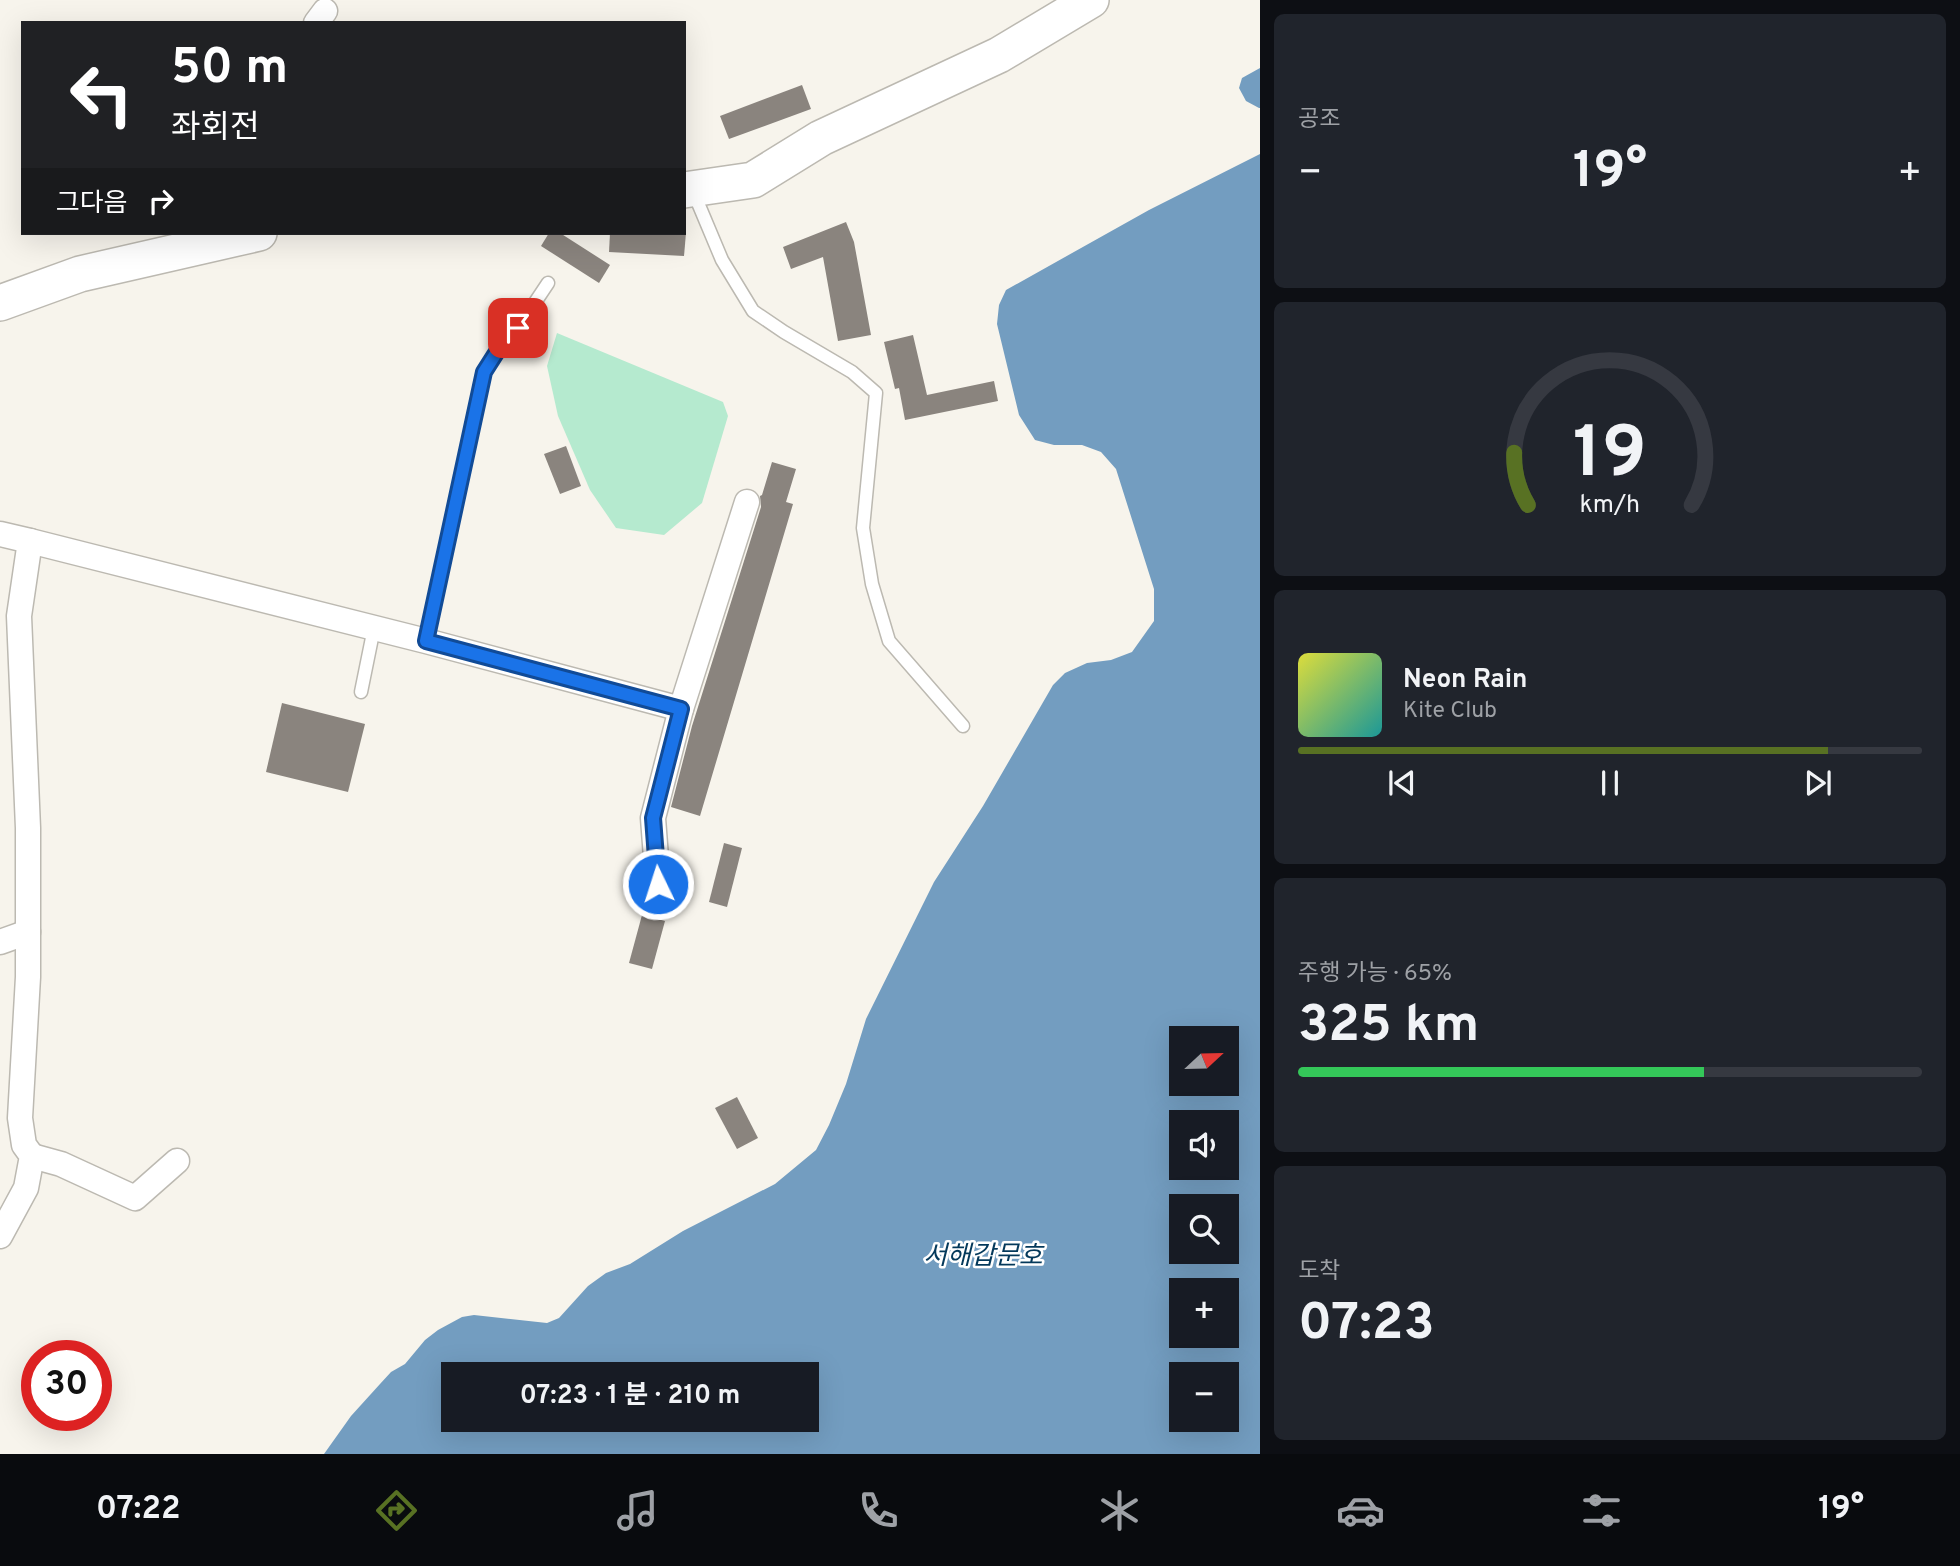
<!DOCTYPE html>
<html lang="ko">
<meta charset="utf-8">
<style>
:root{--surface:#171b24;--page:#20242c;--text:#f1f3f6;--muted:#9ea1a6;--line:#363941;--accent:#587123}
body{margin:0;font-family:Overpass,"Noto Sans KR",sans-serif;background:var(--page);color:var(--text);height:100vh;display:flex;flex-direction:column;font-size:26px;white-space:nowrap}
*{box-sizing:border-box;margin:0}
p{font-size:23px;color:var(--muted)}
.icon{flex:none;width:38px;height:38px;fill:none;stroke:currentColor;stroke-width:2;stroke-linecap:round;stroke-linejoin:round}
.map{position:relative;flex:1;overflow:hidden}
.details{display:flex;flex-direction:column;gap:14px;padding:14px;background:#0d0f14;width:700px}
.details>*{flex:none}
.hud{position:absolute;left:21px;top:21px;width:665px;height:214px;border-radius:0px;box-shadow:0 7px 28px #0002;background:#202124;color:#fff;overflow:hidden}
.needle{width:46px;rotate:68deg}
.tools{position:absolute;left:1169px;top:1026px;display:grid;gap:14px}
.tools a{display:grid;place-items:center;width:70px;height:70px;border-radius:0px;background:var(--surface);box-shadow:0 7px 28px #0002;font-size:35px}
.speed{position:absolute;left:21px;top:1340px;display:flex;gap:14px;font-size:35px;font-weight:700;text-align:center}
.speed>*{display:grid;place-content:center;width:91px;height:91px;border-radius:50%;background:var(--surface);box-shadow:0 7px 28px #0002;line-height:1}
.speed .limit{border:10px solid #d22;background:#fff;color:#111}
.pin{position:absolute;display:grid;place-items:center;width:60px;height:60px;color:#fff;margin:-30px;border-radius:14px;box-shadow:0 4px 10px #0006}
.me{position:absolute;width:77px;margin:-38px;rotate:356deg;stroke-linejoin:round;filter:drop-shadow(0 0 5px #0008)}
.turn{display:flex;align-items:center;gap:24px;height:147px;padding:0 35px;font-size:32px}
.turn .icon{width:91px;height:91px;stroke-width:2.5}
.turn b{display:block;font-size:49px;line-height:60px}
.then{display:flex;align-items:center;height:66px;padding:0 35px;background:#0003;gap:14px;font-size:26px}
.big{font-size:52px;font-weight:700;line-height:1.1}
.details .card{flex:1;display:flex;flex-direction:column;justify-content:center;gap:10px;min-width:0;padding:0 24px;border-radius:10px;background:var(--page)}
.details .dial{align-items:center;gap:0}
.dial svg{height:182px;overflow:visible;fill:none;stroke:var(--line);stroke-width:7;stroke-linecap:round;text-anchor:middle}
.dial text{fill:var(--text);stroke:none}
.song{display:flex;align-items:center;gap:21px}
.cover{width:84px;height:84px;border-radius:10px;background:linear-gradient(135deg,hsl(60 70% 55%),hsl(180 70% 35%))}
.played{height:7px;border-radius:4px;background:linear-gradient(90deg,var(--accent) 85%,var(--line) 85%)}
.keys{display:flex;justify-content:space-around;direction:ltr}
.heat{display:flex;justify-content:space-between;align-items:center;font-size:38px;direction:ltr}
.charge{height:10px;border-radius:5px;background:linear-gradient(90deg,#34c759 65%,var(--line) 0)}
.trip{position:absolute;left:441px;top:1362px;width:378px;height:70px;border-radius:0px;background:var(--surface);box-shadow:0 7px 28px #0002;font-weight:700;line-height:70px;text-align:center}
.tab-bar{display:flex;height:112px;justify-content:space-around;align-items:center;background:#090b0e;color:var(--muted)}
.tab-bar .icon{width:49px;height:49px}
.tab-bar .selected{color:var(--accent)}
.tab-bar b{font-size:32px;color:var(--text)}
main{display:flex;flex:1;min-height:0}
.map>svg:first-child{display:block}
.green{fill:#b5eacf}
.water{fill:#739dc0;fill-rule:evenodd}
.building{fill:#8a847e}
.lines{fill:none;stroke-linecap:round;stroke-linejoin:round}
.lane-casing{stroke:#bcb9b1;stroke-width:15}
.street-casing{stroke:#bcb9b1;stroke-width:27}
.secondary-casing{stroke:#bcb9b1;stroke-width:38}
.lane{stroke:#fff;stroke-width:12}
.street{stroke:#fff;stroke-width:24}
.secondary{stroke:#fff;stroke-width:35}
.route-casing{stroke:#114b97;stroke-width:18}
.route{stroke:#1a73e8;stroke-width:12}
.labels{text-anchor:middle;stroke-width:5;stroke-linejoin:round;paint-order:stroke}
.water-label{font-size:26px;font-style:italic;fill:#04395b;stroke:#fff}
</style>
<main>
<div class="map">
<svg width="1260" height="1454" viewBox="0 0 1260 1454">
<rect width="100%" height="100%" fill="#f7f4ec"/>
<polygon class="green" points="557,333 723,402 728,416 702,503 664,535 616,528 590,490 558,416 547,366"/>
<g class="water">
<polygon points="1260,68 1260,108 1259,108 1246,101 1239,88 1242,78"/>
<path d="M1260,154V1454H324L351,1416L380,1384L391,1372L405,1364L425,1340L438,1330L462,1317L474,1315L547,1323L559,1318L588,1286L606,1273L630,1264L683,1231L775,1184L816,1150L829,1125L846,1084L866,1019L934,882L983,806L1053,685L1065,673L1087,663L1111,660L1132,652L1154,621V589L1116,469L1101,452L1082,445H1054L1035,440L1019,415L997,324L999,305L1006,290L1149,210ZM1181,1038H1227V1083H1181ZM1181,1122H1227V1167H1181ZM1181,1206H1227V1251H1181ZM1181,1290H1227V1335H1181ZM453,1374H807V1419H453ZM1181,1374H1227V1419H1181Z"/>
</g>
<g class="building">
<polygon points="802,85 811,109 729,139 720,116"/>
<polygon points="846,222 854,242 871,335 838,341 823,257 791,269 783,247"/>
<polygon points="549,233 560,233 610,265 599,283 541,246"/>
<polygon points="610,233 686,233 684,256 609,252"/>
<polygon points="913,335 927,395 994,381 998,401 905,420 899,388 895,389 884,342"/>
<polygon points="566,446 581,486 560,494 544,454"/>
<polygon points="772,462 796,469 786,502 793,504 700,816 671,807 692,726 761,507 760,496 762,495"/>
<polygon points="282,703 365,724 348,792 266,772"/>
<polygon points="724,843 742,848 727,907 709,902"/>
<polygon points="642,915 665,921 652,969 629,963"/>
<polygon points="737,1097 758,1138 737,1149 715,1108"/>
</g>
<g class="lines">
<g class="lane-casing">
<g id="lane">
<polyline points="693,191 722,260 753,311 784,332 852,372 876,393 863,528 872,584 889,641 963,726"/>
<polyline points="426,641 483,372 498,350 518,328 548,283"/>
<polyline points="361,692 374,628"/>
</g>
</g>
<g class="street-casing">
<g id="street">
<polyline points="316,23 325,11"/>
<polyline points="0,534 30,541 19,616 28,828 28,977 20,1118 24,1145 32,1156 26,1188 0,1236"/>
<polyline points="30,541 426,641 681,709"/>
<polyline points="658,884 653,818 681,709 747,502"/>
<polyline points="0,942 28,932"/>
<polyline points="32,1156 61,1164 135,1198 177,1161"/>
</g>
</g>
<g class="secondary-casing">
<g id="secondary">
<polyline points="684,190 753,180 821,138 999,55 1091,0"/>
<polyline points="0,303 80,274 259,233"/>
</g>
</g>
<use href="#lane" class="lane"/>
<use href="#street" class="street"/>
<use href="#secondary" class="secondary"/>
</g>
<g class="lines">
<g class="route-casing">
<polyline id="route" points="518,328 498,350 484,372 426,641 681,709 653,818 658,884"/>
</g>
<use href="#route" class="route"/>
</g>
<g class="labels">
<g class="water-label">
<text x="983" y="1264">서해갑문호</text>
</g>
</g>
</svg>
<div class="tools">
<a><svg class="needle" viewBox="-14 -14 28 28"><path d="M0-13l5 13h-10z" fill="#e53935"/><path d="M0 13l5-13h-10z" fill="#9ea1a6"/></svg></a>
<a><svg class="icon" aria-label="sound" viewBox="0 0 24 24"><path d="M4 9h4l5-4v14l-5-4H4zM17 9q2 3 0 6"/></svg></a>
<a><svg class="icon" aria-label="search" viewBox="0 0 24 24"><circle cx="10" cy="10" r="6"/><path d="M15 15l6 6"/></svg></a>
<a>+</a>
<a>−</a>
</div>
<div class="speed"><div class="limit">30</div></div>
<div class="pin" style="left:518px;top:328px;background:#d93025"><svg class="icon" aria-label="arrive" viewBox="0 0 24 24"><path d="M6 21V4h12l-3 4 3 4H6"/></svg></div>
<svg class="me" style="left:658px;top:884px" viewBox="-20 -20 40 40"><circle r="17" fill="#1a73e8" stroke="#fff" stroke-width="3"/><path d="M0-11L8 9 0 5-8 9z" fill="#fff"/></svg>
<div class="trip">07:23 · 1 분 · 210 m</div>
<div class="hud">
<div class="turn"><svg class="icon" aria-label="left" viewBox="0 0 24 24"><path d="M17 20v-9H6M10 6l-5 5 5 5"/></svg><div><b>50 m</b>좌회전</div></div>
<div class="then">그다음<svg class="icon" aria-label="right" viewBox="0 0 24 24"><path d="M7 20v-9h11M14 6l5 5-5 5"/></svg></div>
</div>
</div>
<section class="details">
<div class="card"><p>공조</p>
<div class="heat"><a>−</a><b class="big">19°</b><a>+</a></div>
</div>
<div class="card dial"><svg viewBox="0 0 100 80">
<path d="M14 69A42 42 0 1 1 86 69"/>
<path d="M14 69A42 42 0 0 1 8 46" stroke="#587123"/>
<text x="50" y="56" font-size="32" font-weight="700">19</text>
<text x="50" y="72" font-size="11">km/h</text>
</svg></div>
<div class="card">
<div class="song"><i class="cover"></i><div><b>Neon Rain</b><p>Kite Club</p></div></div>
<div class="played"></div>
<div class="keys"><svg class="icon" aria-label="previous" viewBox="0 0 24 24"><path d="M18 5L8 12l10 7zM5 5v14"/></svg><svg class="icon" aria-label="pause" viewBox="0 0 24 24"><path d="M8 5v14M16 5v14"/></svg><svg class="icon" aria-label="next" viewBox="0 0 24 24"><path d="M6 5l10 7-10 7zM19 5v14"/></svg></div>
</div>
<div class="card"><p>주행 가능 · 65%</p><b class="big">325 km</b><div class="charge"></div></div>
<div class="card"><p>도착</p><b class="big">07:23</b></div>
</section>
</main>
<nav class="tab-bar">
<b>07:22</b>
<svg class="icon selected" aria-label="directions" viewBox="0 0 24 24"><path d="M12 3l9 9-9 9-9-9zM9 14v-3h6M13 9l2 2-2 2"/></svg>
<svg class="icon" aria-label="music" viewBox="0 0 24 24"><path d="M9 18V5l10-2v13"/><circle cx="6" cy="18" r="3"/><circle cx="16" cy="16" r="3"/></svg>
<svg class="icon" aria-label="phone" viewBox="0 0 24 24"><path d="M5 4h4l2 5-3 2q2 4 5 5l2-3 5 2v4C11 20 4 13 5 4z"/></svg>
<svg class="icon" aria-label="climate" viewBox="0 0 24 24"><path d="M12 3v18M4 7l16 10M4 17L20 7"/></svg>
<svg class="icon" aria-label="car" viewBox="0 0 24 24"><path d="M5 17H2v-5l4-1 3-4h7l3 4 3 1v5h-3M9 17h6M6 11h13"/><circle cx="7" cy="17" r="2"/><circle cx="17" cy="17" r="2"/></svg>
<svg class="icon" aria-label="filters" viewBox="0 0 24 24"><path d="M4 7h16M4 17h16"/><circle cx="9" cy="7" r="2"/><circle cx="15" cy="17" r="2"/></svg>
<b>19°</b>
</nav>
